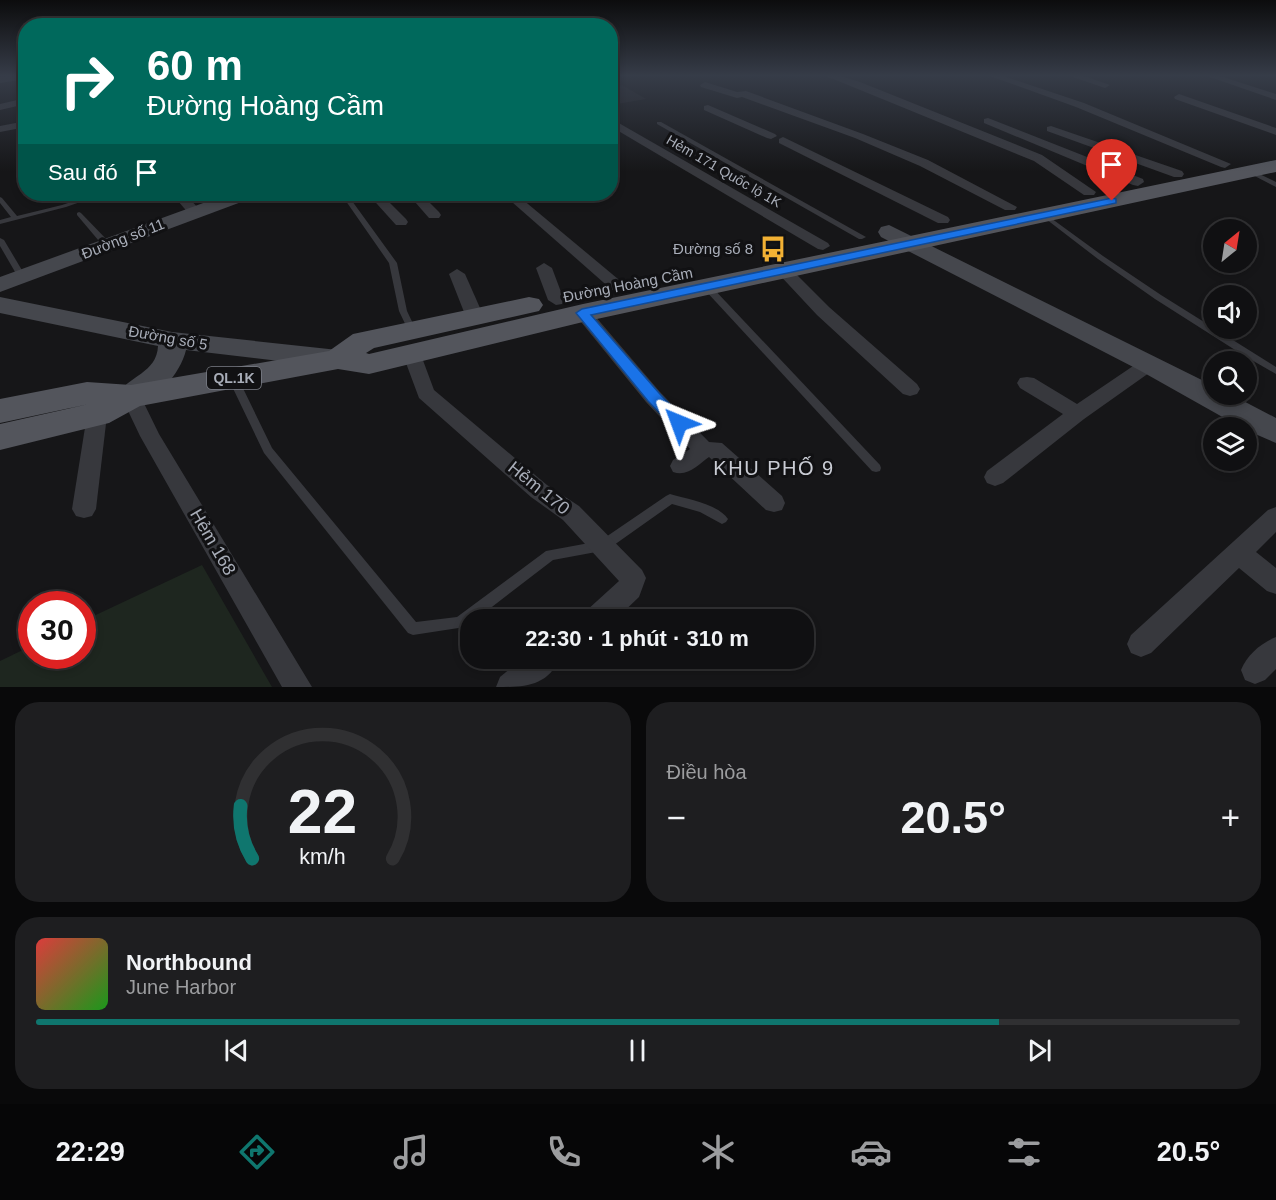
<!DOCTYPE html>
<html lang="vi">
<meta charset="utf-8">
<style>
:root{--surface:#101012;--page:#1e1e20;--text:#f1f3f6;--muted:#9c9d9f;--line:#303032;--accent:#0f766e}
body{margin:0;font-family:Arial,sans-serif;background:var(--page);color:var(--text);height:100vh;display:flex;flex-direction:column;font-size:22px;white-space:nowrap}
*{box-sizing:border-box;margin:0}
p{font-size:20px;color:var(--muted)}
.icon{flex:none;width:33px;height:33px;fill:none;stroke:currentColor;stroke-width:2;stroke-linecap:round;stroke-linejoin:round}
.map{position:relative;height:687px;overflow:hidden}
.sheet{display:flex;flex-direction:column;gap:15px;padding:15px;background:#09090a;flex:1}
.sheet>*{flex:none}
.banner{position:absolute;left:18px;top:18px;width:600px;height:183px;border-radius:24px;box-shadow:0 3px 9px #0003,0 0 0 2px var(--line);background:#00695c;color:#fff;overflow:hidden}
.needle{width:39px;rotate:30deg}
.tools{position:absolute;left:1203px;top:219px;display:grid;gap:12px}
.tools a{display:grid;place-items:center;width:54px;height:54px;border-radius:50%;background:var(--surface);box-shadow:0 3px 9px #0003,0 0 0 2px var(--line);font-size:30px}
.speed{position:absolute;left:18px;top:591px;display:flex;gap:12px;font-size:30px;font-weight:700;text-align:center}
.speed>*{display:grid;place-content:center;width:78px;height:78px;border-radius:50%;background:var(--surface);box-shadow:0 3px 9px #0003,0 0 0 2px var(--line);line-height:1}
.speed .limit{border:9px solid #d22;background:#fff;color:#111}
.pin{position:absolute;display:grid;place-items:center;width:51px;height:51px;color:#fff;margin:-62px -26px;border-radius:50% 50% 50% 0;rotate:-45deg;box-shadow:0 0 6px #0007}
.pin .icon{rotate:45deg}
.me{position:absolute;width:66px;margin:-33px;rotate:316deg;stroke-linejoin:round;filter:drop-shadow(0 0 4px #0008)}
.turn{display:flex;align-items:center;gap:21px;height:126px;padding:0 30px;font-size:27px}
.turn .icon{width:78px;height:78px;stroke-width:2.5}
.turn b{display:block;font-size:42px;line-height:51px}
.then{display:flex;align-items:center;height:57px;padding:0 30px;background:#0003;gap:12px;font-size:22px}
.big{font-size:45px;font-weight:600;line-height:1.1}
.sheet .widget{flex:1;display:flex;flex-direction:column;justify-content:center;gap:9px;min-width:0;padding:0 21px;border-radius:24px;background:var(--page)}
.sheet .dial{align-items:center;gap:0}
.dial svg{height:156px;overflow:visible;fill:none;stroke:var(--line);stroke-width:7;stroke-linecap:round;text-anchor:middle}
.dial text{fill:var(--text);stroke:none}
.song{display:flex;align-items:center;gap:18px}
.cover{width:72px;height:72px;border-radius:9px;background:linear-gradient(135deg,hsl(0 70% 55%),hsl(120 70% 35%))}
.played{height:6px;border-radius:3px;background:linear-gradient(90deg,var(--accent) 80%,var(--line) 80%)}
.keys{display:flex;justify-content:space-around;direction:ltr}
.heat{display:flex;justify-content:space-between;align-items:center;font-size:33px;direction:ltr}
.sheet .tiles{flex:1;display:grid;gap:15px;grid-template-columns:1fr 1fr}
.widget:last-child{grid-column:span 2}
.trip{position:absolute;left:460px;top:609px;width:354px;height:60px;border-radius:24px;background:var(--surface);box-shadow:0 3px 9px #0003,0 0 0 2px var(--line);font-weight:600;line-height:60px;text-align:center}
.tabs{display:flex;height:96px;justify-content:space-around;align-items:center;background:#060607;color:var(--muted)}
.tabs .icon{width:42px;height:42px}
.tabs .on{color:var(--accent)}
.tabs b{font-size:27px;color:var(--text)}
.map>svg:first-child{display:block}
.built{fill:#222225}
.green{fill:#1e261f}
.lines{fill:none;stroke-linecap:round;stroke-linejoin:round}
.lane{fill:#37383d;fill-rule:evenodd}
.street{fill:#37383d;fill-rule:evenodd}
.secondary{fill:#45474d;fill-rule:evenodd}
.primary{fill:#53555c;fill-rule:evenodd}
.route{fill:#1a73e8;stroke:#114b97;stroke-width:1.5}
.labels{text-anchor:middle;stroke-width:6;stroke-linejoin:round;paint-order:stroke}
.far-street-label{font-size:14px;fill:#a8adb8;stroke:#111113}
.shield{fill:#111113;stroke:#7b7e86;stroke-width:1.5}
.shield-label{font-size:14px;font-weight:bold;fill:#a8adb8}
.street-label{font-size:15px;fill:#a8adb8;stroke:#111113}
.poi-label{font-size:15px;fill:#a8adb8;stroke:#111113;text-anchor:end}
.near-street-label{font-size:18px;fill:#a8adb8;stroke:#111113}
.near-neighbourhood-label{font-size:20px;letter-spacing:1.5px;fill:#c9ccd4;stroke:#111113}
</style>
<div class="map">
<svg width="1276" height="687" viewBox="0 0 1276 687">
<rect width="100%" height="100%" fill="#161618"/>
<polygon class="built" points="622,85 646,99 611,105 611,89"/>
<polygon class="green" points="202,565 272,687 0,687 0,661 31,646 32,656 82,656 83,621"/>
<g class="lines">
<g class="lane">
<polygon points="657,122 661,122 866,237 862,239 859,239 657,124"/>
<polygon points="1249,169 1276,182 1276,187 1247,172 1246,171"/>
<polygon points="95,194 103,194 66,207 0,224 0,220 11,217 0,203 0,197 2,198 17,216 62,205"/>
<polygon points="341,194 347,194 397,263 407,311 416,330 415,332 409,332 399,311 389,263"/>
<polygon points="79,212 81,213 110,243 110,247 104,247 77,215 77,213"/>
<polygon points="1044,213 1103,256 1161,295 1276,367 1276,374 1243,355 1155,299 1098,259 1042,216 1041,215"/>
<polygon points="0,238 4,240 26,277 25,279 22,279 18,277 0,246"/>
<polygon points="704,285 710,285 880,465 881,468 880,471 876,472 872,471 704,289 703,287"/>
<path d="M233,375L238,378L272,448L416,622L457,617L546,551L600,541L666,496L670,494C687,499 718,504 728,519L726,522L722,524L700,512L672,504L607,550L553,560L475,620H471V623L465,627L413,635L408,633L264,453L228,378Z"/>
</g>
<g class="street">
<polygon points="9,76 26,76 26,79 0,83 0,77"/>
<polygon points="826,76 840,76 860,82 1042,155 1096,192 1094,195 1084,195 1034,161"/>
<polygon points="990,76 1003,76 1084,103 1231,164 1225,168 1221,167 1076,107"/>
<polygon points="1070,76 1084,76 1110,85 1105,88"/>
<polygon points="1207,76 1220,76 1276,94 1276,100"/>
<polygon points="705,82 737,92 746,91 863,134 928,160 1017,207 1015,210 1005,210 920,166 855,138 742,97 737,98 701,87 700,85"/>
<polygon points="1179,94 1276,128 1276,135 1175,99 1174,97"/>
<polygon points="26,98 26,104 0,110 0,104"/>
<polygon points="708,105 775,134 777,136 771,139 767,138 704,110 704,106"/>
<polygon points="610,118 828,243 830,246 823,250 818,249 610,126"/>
<polygon points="988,118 1143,179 1144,182 1138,186 1133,185 984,123 984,119"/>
<polygon points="26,121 26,127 0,132 0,126"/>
<polygon points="1051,126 1182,171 1184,174 1182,177 1174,177 1047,131 1047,127"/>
<polygon points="783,137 948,217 950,220 948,223 938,223 779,143 779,139"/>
<polygon points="172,194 185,194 202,212 195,216 190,215"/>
<polygon points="368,194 381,194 406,219 408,222 406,225 396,225"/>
<polygon points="408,194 421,194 439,212 441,215 439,218 429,218"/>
<polygon points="503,194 516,194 624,284 626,287 624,290 612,290"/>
<polygon points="544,263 552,268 564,300 562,304 556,305 548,300 536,268"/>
<polygon points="783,265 789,267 829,307 917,384 920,389 917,394 910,396 903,394 817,315 775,270"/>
<polygon points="457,269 465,274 484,317 481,321 469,321 466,317 449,274"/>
<path d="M583,308L589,309L660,392L709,442L722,443L782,496L785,503L782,510L774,512L766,510L709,457C698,465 688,477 673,472L670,466L673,460L690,449L646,402L577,317L574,313L577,309Z"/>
<polygon points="412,349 418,351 421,355 434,390 547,485 579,506 642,570 646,578 639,597 615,620 582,620 586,611 619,581 563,520 531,497 419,398 403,355 406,351"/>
<polygon points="1149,358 1156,360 1158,364 1156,368 1084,419 1003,483 995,486 987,483 984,477 987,471 1063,414 1020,388 1017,383 1020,378 1027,377 1034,378 1077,404 1142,360"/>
<polygon points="131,389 138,391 159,434 312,687 282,687 140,436 121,396 124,391"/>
<polygon points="97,408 104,410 107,415 96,509 92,516 84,518 76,516 72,509 87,415 90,410"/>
<polygon points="1276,507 1276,532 1256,552 1276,568 1276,594 1267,591 1239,568 1151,653 1141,657 1131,653 1127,644 1131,635 1268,510"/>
<path d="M1276,637V669L1265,680L1255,684L1245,680L1241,670C1247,655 1261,643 1276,637Z"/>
<path d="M523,658H560C547,687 524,687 496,687L500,677Z"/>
</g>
<g class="secondary">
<polygon points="228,194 255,194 252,198 0,292 0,277"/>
<polygon points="889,225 1214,386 1214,394 1230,394 1276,418 1276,443 1246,430 1246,428 1242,428 1139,370 881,237 878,232 881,227"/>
<path d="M0,297L172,332L338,350L348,353L352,359L348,365L338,368L186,350C180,376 149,411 121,403L116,396C128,376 157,373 158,346L0,313Z"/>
</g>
<polygon class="primary" points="1276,160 1276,172 583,322 369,374 338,369 140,406 109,423 0,450 0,424 89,404 0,423 0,399 87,382 131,385 329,351 353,334 529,297 539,299 543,305 539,311 374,348 366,353 369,354 583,304"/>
</g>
<linearGradient id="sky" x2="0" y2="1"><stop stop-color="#0c0c0d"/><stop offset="0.44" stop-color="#363c48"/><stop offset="1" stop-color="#363c48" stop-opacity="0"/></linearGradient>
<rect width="1276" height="172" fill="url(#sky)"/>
<polygon class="route" points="1112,198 1116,199 1116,203 591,315 659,393 684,419 686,423 684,427 673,427 648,401 576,313 582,309"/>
<defs>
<g id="bus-bare" transform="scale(2.07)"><path d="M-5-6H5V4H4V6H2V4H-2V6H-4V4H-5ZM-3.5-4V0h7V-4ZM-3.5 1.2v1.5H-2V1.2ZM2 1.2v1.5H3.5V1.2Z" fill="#f2b134" stroke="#111113" stroke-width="2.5" paint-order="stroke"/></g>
</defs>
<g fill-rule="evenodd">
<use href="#bus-bare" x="773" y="249"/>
</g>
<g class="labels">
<g class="far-street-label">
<text transform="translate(724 171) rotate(30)" y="5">Hẻm 171 Quốc lộ 1K</text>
</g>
<rect class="shield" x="207" y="367" width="54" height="22" rx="4.5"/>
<g class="shield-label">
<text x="234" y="383">QL.1K</text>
</g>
<g class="street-label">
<text transform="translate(123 239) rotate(-21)" y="5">Đường số 11</text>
<text transform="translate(628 285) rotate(-11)" y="5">Đường Hoàng Cầm</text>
<text transform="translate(168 338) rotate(10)" y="5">Đường số 5</text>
</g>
<g class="poi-label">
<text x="753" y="254">Đường số 8</text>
</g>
<g class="near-street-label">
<text transform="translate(539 488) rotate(39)" y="6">Hẻm 170</text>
<text transform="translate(213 542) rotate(60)" y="6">Hẻm 168</text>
</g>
<g class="near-neighbourhood-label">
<text x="774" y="475">KHU PHỐ 9</text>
</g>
</g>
</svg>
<div class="tools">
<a><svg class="needle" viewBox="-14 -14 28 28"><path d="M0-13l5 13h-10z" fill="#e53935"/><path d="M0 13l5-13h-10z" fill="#9c9d9f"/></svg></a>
<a><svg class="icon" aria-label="sound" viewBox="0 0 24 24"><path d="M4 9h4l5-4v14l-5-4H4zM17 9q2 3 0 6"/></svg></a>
<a><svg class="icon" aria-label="search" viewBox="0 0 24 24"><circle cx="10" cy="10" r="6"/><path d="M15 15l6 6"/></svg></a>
<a><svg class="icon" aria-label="layers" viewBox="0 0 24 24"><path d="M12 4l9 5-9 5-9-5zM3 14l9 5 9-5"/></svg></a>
</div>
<div class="speed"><div class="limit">30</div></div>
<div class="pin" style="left:1112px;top:201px;background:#d93025"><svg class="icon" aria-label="arrive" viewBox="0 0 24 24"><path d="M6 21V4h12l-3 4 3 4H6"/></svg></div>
<svg class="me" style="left:679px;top:423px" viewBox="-20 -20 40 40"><path d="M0-17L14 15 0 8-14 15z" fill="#1a73e8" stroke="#fff" stroke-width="4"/></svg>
<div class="trip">22:30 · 1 phút · 310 m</div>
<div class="banner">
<div class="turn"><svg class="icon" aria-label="right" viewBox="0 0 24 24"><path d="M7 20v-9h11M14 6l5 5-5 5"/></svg><div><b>60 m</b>Đường Hoàng Cầm</div></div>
<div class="then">Sau đó<svg class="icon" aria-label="arrive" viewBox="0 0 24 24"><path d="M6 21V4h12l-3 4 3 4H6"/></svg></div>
</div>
</div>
<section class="sheet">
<div class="tiles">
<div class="widget dial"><svg viewBox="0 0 100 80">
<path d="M14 69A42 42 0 1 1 86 69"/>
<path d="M14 69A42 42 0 0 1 8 42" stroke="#0f766e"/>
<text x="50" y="56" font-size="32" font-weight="700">22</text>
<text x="50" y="72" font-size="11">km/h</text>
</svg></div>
<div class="widget"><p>Điều hòa</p>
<div class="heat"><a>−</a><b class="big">20.5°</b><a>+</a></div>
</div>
<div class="widget">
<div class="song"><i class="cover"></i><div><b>Northbound</b><p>June Harbor</p></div></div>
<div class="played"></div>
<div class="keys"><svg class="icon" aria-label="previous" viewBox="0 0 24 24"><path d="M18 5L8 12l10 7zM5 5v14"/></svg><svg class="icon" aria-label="pause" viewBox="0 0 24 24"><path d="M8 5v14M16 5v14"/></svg><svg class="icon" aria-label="next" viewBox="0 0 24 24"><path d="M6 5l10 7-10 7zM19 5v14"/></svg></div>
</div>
</div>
</section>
<nav class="tabs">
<b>22:29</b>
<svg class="icon on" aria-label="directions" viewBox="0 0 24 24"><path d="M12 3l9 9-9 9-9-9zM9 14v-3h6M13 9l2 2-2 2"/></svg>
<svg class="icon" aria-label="music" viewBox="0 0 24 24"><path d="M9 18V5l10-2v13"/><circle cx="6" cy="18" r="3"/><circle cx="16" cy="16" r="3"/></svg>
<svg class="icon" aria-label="phone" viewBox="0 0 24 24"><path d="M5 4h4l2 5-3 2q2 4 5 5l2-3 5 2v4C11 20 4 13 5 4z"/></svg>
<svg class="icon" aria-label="climate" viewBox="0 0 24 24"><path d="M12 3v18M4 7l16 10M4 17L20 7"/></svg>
<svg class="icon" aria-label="car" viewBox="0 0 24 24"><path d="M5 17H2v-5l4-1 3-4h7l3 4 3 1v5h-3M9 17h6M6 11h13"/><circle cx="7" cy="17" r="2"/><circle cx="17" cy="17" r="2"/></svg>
<svg class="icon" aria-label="filters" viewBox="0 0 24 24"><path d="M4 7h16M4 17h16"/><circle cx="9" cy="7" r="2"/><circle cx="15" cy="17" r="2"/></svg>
<b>20.5°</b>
</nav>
